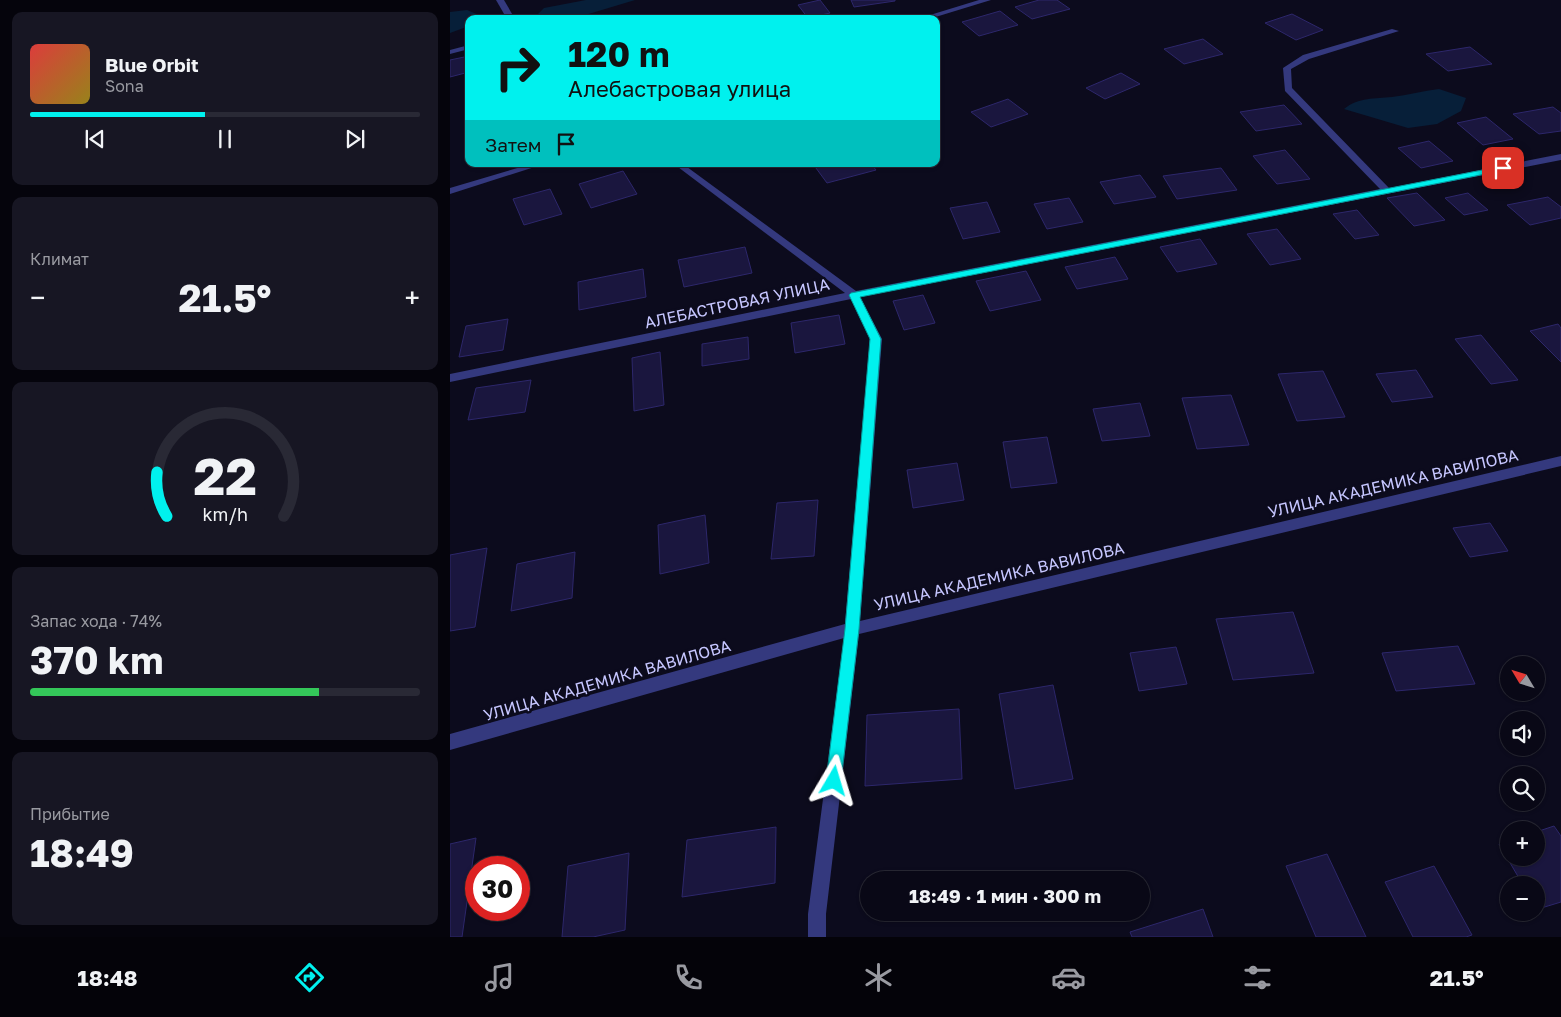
<!DOCTYPE html>
<html lang="ru">
<meta charset="utf-8">
<style>
:root{--surface:#090816;--page:#171623;--text:#f1f3f6;--muted:#999aa1;--line:#292935;--accent:#00f1ee}
body{margin:0;font-family:"Golos Text",sans-serif;background:var(--page);color:var(--text);height:100vh;display:flex;flex-direction:column;font-size:19px;white-space:nowrap}
*{box-sizing:border-box;margin:0}
p{font-size:16px;color:var(--muted)}
.icon{flex:none;width:28px;height:28px;fill:none;stroke:currentColor;stroke-width:2;stroke-linecap:round;stroke-linejoin:round}
.map{position:relative;flex:1;overflow:hidden}
.drawer{display:flex;flex-direction:column;gap:12px;padding:12px;background:#05040c;width:450px}
.drawer>*{flex:none}
.top-card{position:absolute;left:15px;top:15px;width:475px;height:152px;border-radius:10px;box-shadow:0 1px 4px #0004,0 0 0 1px var(--line);background:#00f1ee;color:#111;overflow:hidden}
.needle{width:32px;rotate:308deg}
.buttons{position:absolute;left:1050px;top:656px;display:grid;gap:10px}
.buttons a{display:grid;place-items:center;width:45px;height:45px;border-radius:50%;background:var(--surface);box-shadow:0 1px 4px #0004,0 0 0 1px var(--line);font-size:25px}
.speed{position:absolute;left:15px;top:856px;display:flex;gap:10px;font-size:25px;font-weight:700;text-align:center}
.speed>*{display:grid;place-content:center;width:65px;height:65px;border-radius:50%;background:var(--surface);box-shadow:0 1px 4px #0004,0 0 0 1px var(--line);line-height:1}
.speed .limit{border:8px solid #d22;background:#fff;color:#111}
.pin{position:absolute;display:grid;place-items:center;width:42px;height:42px;color:#fff;margin:-21px;border-radius:10px;box-shadow:0 2px 8px #0006}
.me{position:absolute;width:55px;margin:-28px;rotate:7deg;stroke-linejoin:round;filter:drop-shadow(0 0 4px #0008)}
.turn{display:flex;align-items:center;gap:18px;height:105px;padding:0 20px;font-size:22px}
.turn .icon{width:65px;height:65px;stroke-width:2.5}
.turn b{display:block;font-size:35px;line-height:42px}
.then{display:flex;align-items:center;height:48px;padding:0 20px;background:#0003;gap:10px;font-size:19px}
.big{font-size:38px;font-weight:700;line-height:1.1}
.drawer .widget{flex:1;display:flex;flex-direction:column;justify-content:center;gap:8px;min-width:0;padding:0 18px;border-radius:10px;background:var(--page)}
.drawer .dial{align-items:center;gap:0}
.dial svg{height:130px;overflow:visible;fill:none;stroke:var(--line);stroke-width:7;stroke-linecap:round;text-anchor:middle}
.dial text{fill:var(--text);stroke:none}
.song{display:flex;align-items:center;gap:15px}
.cover{width:60px;height:60px;border-radius:8px;background:linear-gradient(135deg,hsl(0 70% 55%),hsl(50 70% 35%))}
.played{height:5px;border-radius:2px;background:linear-gradient(90deg,var(--accent) 45%,var(--line) 45%)}
.keys{display:flex;justify-content:space-around;direction:ltr}
.heat{display:flex;justify-content:space-between;align-items:center;font-size:28px;direction:ltr}
.charge{height:8px;border-radius:4px;background:linear-gradient(90deg,#34c759 74%,var(--line) 0)}
.trip{position:absolute;left:410px;top:871px;width:290px;height:50px;border-radius:25px;background:var(--surface);box-shadow:0 1px 4px #0004,0 0 0 1px var(--line);font-weight:700;line-height:50px;text-align:center}
.menu{display:flex;height:80px;justify-content:space-around;align-items:center;background:#040309;color:var(--muted)}
.menu .icon{width:35px;height:35px}
.menu .selected{color:var(--accent)}
.menu b{font-size:22px;color:var(--text)}
main{display:flex;flex:1;min-height:0}
.map>svg:first-child{display:block}
.water{fill:#071f39}
.building{fill:#1a163e;stroke:#2d276b}
.lines{fill:none;stroke-linecap:round;stroke-linejoin:round}
.street{fill:#34397e;fill-rule:evenodd}
.route{fill:#00f1ee;stroke:#009d9b}
.labels{text-anchor:middle;stroke-width:5;stroke-linejoin:round;paint-order:stroke}
.street-label{font-size:16px;fill:#c6c6ff;stroke:#0c0b1d}
</style>
<main>
<section class="drawer">
<div class="widget">
<div class="song"><i class="cover"></i><div><b>Blue Orbit</b><p>Sona</p></div></div>
<div class="played"></div>
<div class="keys"><svg class="icon" aria-label="previous" viewBox="0 0 24 24"><path d="M18 5L8 12l10 7zM5 5v14"/></svg><svg class="icon" aria-label="pause" viewBox="0 0 24 24"><path d="M8 5v14M16 5v14"/></svg><svg class="icon" aria-label="next" viewBox="0 0 24 24"><path d="M6 5l10 7-10 7zM19 5v14"/></svg></div>
</div>
<div class="widget"><p>Климат</p>
<div class="heat"><a>−</a><b class="big">21.5°</b><a>+</a></div>
</div>
<div class="widget dial"><svg viewBox="0 0 100 80">
<path d="M14 69A42 42 0 1 1 86 69"/>
<path d="M14 69A42 42 0 0 1 8 42" stroke="#00f1ee"/>
<text x="50" y="56" font-size="32" font-weight="700">22</text>
<text x="50" y="72" font-size="11">km/h</text>
</svg></div>
<div class="widget"><p>Запас хода · 74%</p><b class="big">370 km</b><div class="charge"></div></div>
<div class="widget"><p>Прибытие</p><b class="big">18:49</b></div>
</section>
<div class="map">
<svg width="1111" height="937" viewBox="0 0 1111 937">
<rect width="100%" height="100%" fill="#0c0b1d"/>
<g class="water">
<polygon points="136,0 185,0 122,19 93,19 88,14 94,8"/>
<polygon points="17,10 29,15 26,19 19,19 19,26 0,33 0,12"/>
<path d="M989,89L1016,98L1011,111L987,124L958,128L894,109C909,97 925,99 942,97C958,95 973,91 989,89Z"/>
</g>
<g class="building">
<polygon points="370,0 380,13 358,18 348,5"/>
<polygon points="401,0 445,0 445,1 404,7"/>
<polygon points="589,0 607,0 620,9 582,19 565,7"/>
<polygon points="550,11 568,25 529,36 512,22"/>
<polygon points="842,14 873,30 846,40 815,23"/>
<polygon points="753,39 773,54 734,64 714,49"/>
<polygon points="1020,47 1042,64 998,71 976,54"/>
<polygon points="19,56 19,72 0,77 0,60"/>
<polygon points="671,73 690,84 655,99 636,88"/>
<polygon points="558,99 578,114 541,127 521,112"/>
<polygon points="834,105 852,124 806,131 790,112"/>
<polygon points="1103,107 1111,113 1111,131 1089,134 1063,114"/>
<polygon points="1036,117 1063,139 1033,145 1007,123"/>
<polygon points="979,141 1003,161 971,168 948,148"/>
<polygon points="835,150 860,179 827,184 803,156"/>
<polygon points="363,164 421,164 426,170 377,183"/>
<polygon points="771,168 787,190 727,199 713,176"/>
<polygon points="173,171 187,194 141,208 129,184"/>
<polygon points="690,175 706,197 664,204 650,182"/>
<polygon points="100,189 112,214 74,225 63,199"/>
<polygon points="967,193 995,220 964,226 937,198"/>
<polygon points="1018,193 1038,210 1014,215 995,198"/>
<polygon points="1098,197 1111,207 1111,218 1080,225 1057,205"/>
<polygon points="619,198 633,222 597,229 584,204"/>
<polygon points="537,202 550,232 513,239 500,208"/>
<polygon points="907,210 929,235 905,239 883,214"/>
<polygon points="827,229 851,259 820,265 797,234"/>
<polygon points="750,239 767,264 727,272 710,247"/>
<polygon points="295,247 302,273 234,287 228,260"/>
<polygon points="665,257 678,279 627,289 615,267"/>
<polygon points="193,269 196,297 129,310 128,282"/>
<polygon points="576,271 591,300 540,311 526,281"/>
<polygon points="473,295 485,323 454,330 443,301"/>
<polygon points="389,315 395,344 345,353 341,323"/>
<polygon points="58,319 53,350 9,357 16,326"/>
<polygon points="1108,324 1111,328 1111,362 1080,331"/>
<polygon points="1031,335 1068,380 1041,384 1005,339"/>
<polygon points="298,337 299,359 252,366 252,344"/>
<polygon points="210,352 214,405 184,411 182,358"/>
<polygon points="966,370 983,397 942,402 926,374"/>
<polygon points="873,371 895,417 847,421 828,374"/>
<polygon points="81,380 75,412 18,420 26,388"/>
<polygon points="781,395 799,445 747,449 732,398"/>
<polygon points="690,403 700,436 652,441 643,409"/>
<polygon points="597,437 607,483 561,488 553,442"/>
<polygon points="507,463 514,500 463,508 457,470"/>
<polygon points="368,500 364,556 321,559 327,503"/>
<polygon points="255,515 259,563 210,574 208,525"/>
<polygon points="1040,523 1058,551 1020,557 1003,528"/>
<polygon points="37,548 25,627 0,631 0,555"/>
<polygon points="125,552 122,598 61,611 67,564"/>
<polygon points="843,612 864,673 783,680 766,619"/>
<polygon points="1008,646 1025,684 946,691 932,653"/>
<polygon points="726,647 737,684 689,691 680,653"/>
<polygon points="603,685 623,779 565,789 549,694"/>
<polygon points="509,709 512,779 415,786 417,715"/>
<polygon points="1104,826 1111,836 1111,902 1088,909 1086,885 1073,885 1049,844 1059,841 1059,858 1086,858 1086,832"/>
<polygon points="326,827 325,883 232,897 237,840"/>
<polygon points="26,838 12,937 0,937 0,844"/>
<polygon points="179,853 175,930 143,937 112,937 118,866"/>
<polygon points="877,854 916,937 866,937 836,866"/>
<polygon points="984,866 1022,935 1016,937 963,937 935,882"/>
<polygon points="753,909 763,937 682,937 680,932"/>
</g>
<g class="lines">
<g class="street">
<polygon points="46,0 54,0 65,19 57,19"/>
<polygon points="529,0 541,0 479,19 467,19"/>
<polygon points="942,29 949,31 859,59 841,69 842,88 939,188 1111,154 1111,160 410,297 432,339 410,621 1111,456 1111,466 409,634 376,914 376,937 358,937 358,914 394,638 0,750 0,734 395,624 420,339 401,299 0,382 0,374 395,293 224,164 233,164 406,291 930,189 835,91 833,68 853,55"/>
<polygon points="19,45 19,49 0,54 0,50"/>
<polygon points="81,164 94,164 0,194 0,188"/>
</g>
</g>
<polygon class="route" points="1053,166 1057,168 1056,170 410,297 431,339 409,629 391,781 389,786 384,788 378,786 376,781 395,629 420,339 399,295 401,293"/>
<g class="labels">
<g class="street-label">
<text transform="translate(287 303) rotate(-12)" y="6">АЛЕБАСТРОВАЯ УЛИЦА</text>
<text transform="translate(943 483) rotate(-13)" y="6">УЛИЦА АКАДЕМИКА ВАВИЛОВА</text>
<text transform="translate(549 576) rotate(-13)" y="6">УЛИЦА АКАДЕМИКА ВАВИЛОВА</text>
<text transform="translate(157 680) rotate(-16)" y="6">УЛИЦА АКАДЕМИКА ВАВИЛОВА</text>
</g>
</g>
</svg>
<div class="buttons">
<a><svg class="needle" viewBox="-14 -14 28 28"><path d="M0-13l5 13h-10z" fill="#e53935"/><path d="M0 13l5-13h-10z" fill="#999aa1"/></svg></a>
<a><svg class="icon" aria-label="sound" viewBox="0 0 24 24"><path d="M4 9h4l5-4v14l-5-4H4zM17 9q2 3 0 6"/></svg></a>
<a><svg class="icon" aria-label="search" viewBox="0 0 24 24"><circle cx="10" cy="10" r="6"/><path d="M15 15l6 6"/></svg></a>
<a>+</a>
<a>−</a>
</div>
<div class="speed"><div class="limit">30</div></div>
<div class="pin" style="left:1053px;top:168px;background:#d93025"><svg class="icon" aria-label="arrive" viewBox="0 0 24 24"><path d="M6 21V4h12l-3 4 3 4H6"/></svg></div>
<svg class="me" style="left:384px;top:781px" viewBox="-20 -20 40 40"><path d="M0-17L14 15 0 8-14 15z" fill="#00f1ee" stroke="#fff" stroke-width="4"/></svg>
<div class="trip">18:49 · 1 мин · 300 m</div>
<div class="top-card">
<div class="turn"><svg class="icon" aria-label="right" viewBox="0 0 24 24"><path d="M7 20v-9h11M14 6l5 5-5 5"/></svg><div><b>120 m</b>Алебастровая улица</div></div>
<div class="then">Затем<svg class="icon" aria-label="arrive" viewBox="0 0 24 24"><path d="M6 21V4h12l-3 4 3 4H6"/></svg></div>
</div>
</div>
</main>
<nav class="menu">
<b>18:48</b>
<svg class="icon selected" aria-label="directions" viewBox="0 0 24 24"><path d="M12 3l9 9-9 9-9-9zM9 14v-3h6M13 9l2 2-2 2"/></svg>
<svg class="icon" aria-label="music" viewBox="0 0 24 24"><path d="M9 18V5l10-2v13"/><circle cx="6" cy="18" r="3"/><circle cx="16" cy="16" r="3"/></svg>
<svg class="icon" aria-label="phone" viewBox="0 0 24 24"><path d="M5 4h4l2 5-3 2q2 4 5 5l2-3 5 2v4C11 20 4 13 5 4z"/></svg>
<svg class="icon" aria-label="climate" viewBox="0 0 24 24"><path d="M12 3v18M4 7l16 10M4 17L20 7"/></svg>
<svg class="icon" aria-label="car" viewBox="0 0 24 24"><path d="M5 17H2v-5l4-1 3-4h7l3 4 3 1v5h-3M9 17h6M6 11h13"/><circle cx="7" cy="17" r="2"/><circle cx="17" cy="17" r="2"/></svg>
<svg class="icon" aria-label="filters" viewBox="0 0 24 24"><path d="M4 7h16M4 17h16"/><circle cx="9" cy="7" r="2"/><circle cx="15" cy="17" r="2"/></svg>
<b>21.5°</b>
</nav>
